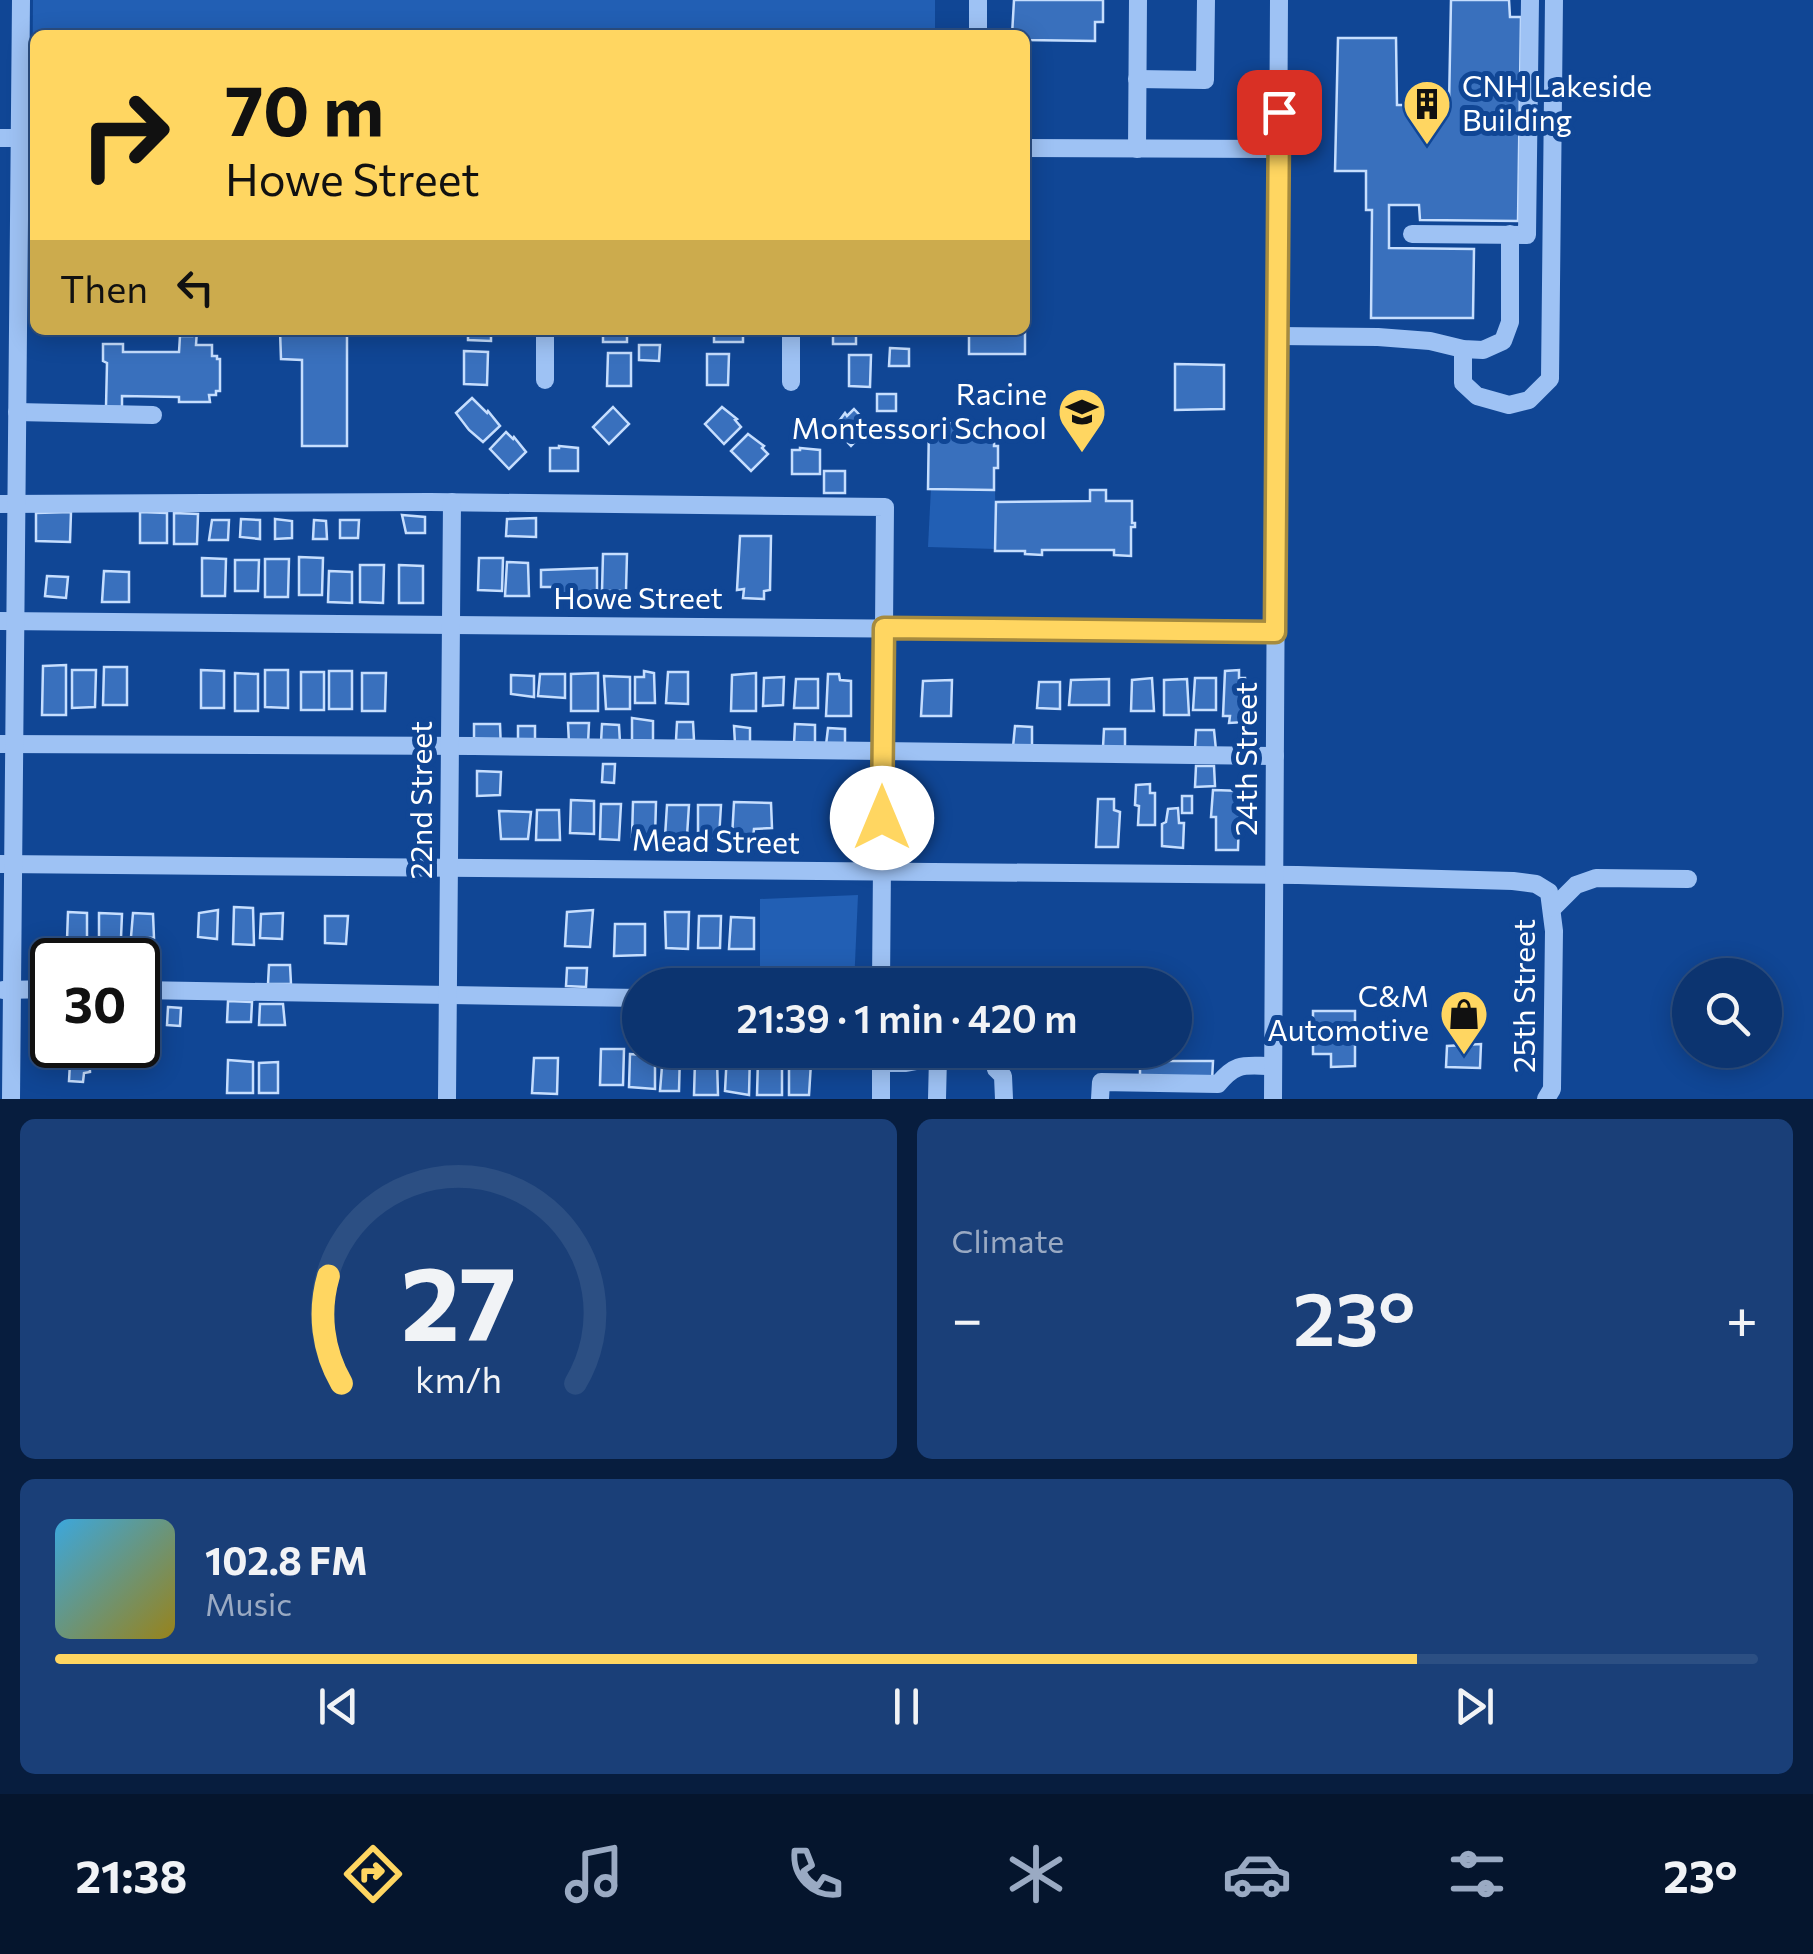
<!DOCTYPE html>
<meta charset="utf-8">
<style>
:root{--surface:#0c3470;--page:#1a3f78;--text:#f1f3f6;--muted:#9aaac3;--line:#2c4f83;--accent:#ffd661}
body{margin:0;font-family:Commissioner,sans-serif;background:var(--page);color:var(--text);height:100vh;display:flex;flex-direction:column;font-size:38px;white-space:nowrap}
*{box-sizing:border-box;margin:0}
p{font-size:32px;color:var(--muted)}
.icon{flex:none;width:55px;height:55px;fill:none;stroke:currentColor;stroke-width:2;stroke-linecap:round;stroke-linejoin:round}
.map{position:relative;height:1099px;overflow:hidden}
.panel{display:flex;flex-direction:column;gap:20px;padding:20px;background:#071d3e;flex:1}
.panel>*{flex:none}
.top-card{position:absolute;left:30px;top:30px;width:1000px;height:305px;border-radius:15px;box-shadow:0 5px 25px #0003,0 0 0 2px var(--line);background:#ffd661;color:#111;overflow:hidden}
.controls{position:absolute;left:1672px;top:958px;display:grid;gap:20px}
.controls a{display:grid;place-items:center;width:110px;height:110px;border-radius:50%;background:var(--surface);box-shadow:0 5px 25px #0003,0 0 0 2px var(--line);font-size:50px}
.speed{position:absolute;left:30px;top:938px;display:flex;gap:20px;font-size:50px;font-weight:700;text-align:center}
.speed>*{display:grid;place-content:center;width:130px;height:130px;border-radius:50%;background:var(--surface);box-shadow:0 5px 25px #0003,0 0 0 2px var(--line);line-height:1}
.speed .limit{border:5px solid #111;border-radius:15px;background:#fff;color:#111}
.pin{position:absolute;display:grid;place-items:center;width:85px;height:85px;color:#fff;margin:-42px;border-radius:20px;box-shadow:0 5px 15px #0006}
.me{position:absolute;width:110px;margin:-55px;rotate:0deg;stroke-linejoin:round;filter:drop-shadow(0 0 8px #0008)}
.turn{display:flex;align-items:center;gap:35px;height:210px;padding:0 30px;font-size:45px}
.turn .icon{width:130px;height:130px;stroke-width:2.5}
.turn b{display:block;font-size:70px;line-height:85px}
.then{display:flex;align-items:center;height:95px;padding:0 30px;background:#0003;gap:20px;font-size:38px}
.big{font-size:75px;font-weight:600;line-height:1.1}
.panel .tile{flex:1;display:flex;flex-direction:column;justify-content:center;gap:15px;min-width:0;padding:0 35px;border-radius:15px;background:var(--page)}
.panel .dial{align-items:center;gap:0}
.dial svg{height:260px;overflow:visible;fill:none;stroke:var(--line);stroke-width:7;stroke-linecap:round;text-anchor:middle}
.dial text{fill:var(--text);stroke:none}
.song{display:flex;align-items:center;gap:30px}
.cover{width:120px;height:120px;border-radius:15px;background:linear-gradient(135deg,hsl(200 70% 55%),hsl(50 70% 35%))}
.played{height:10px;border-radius:5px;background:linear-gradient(90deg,var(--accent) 80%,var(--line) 80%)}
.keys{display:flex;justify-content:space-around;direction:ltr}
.heat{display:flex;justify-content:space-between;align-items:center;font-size:55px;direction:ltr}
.panel .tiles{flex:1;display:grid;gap:20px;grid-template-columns:1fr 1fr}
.tile:last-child{grid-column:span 2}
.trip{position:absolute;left:622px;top:968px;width:570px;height:100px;border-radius:50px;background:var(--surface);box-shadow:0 5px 25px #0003,0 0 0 2px var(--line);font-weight:600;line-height:100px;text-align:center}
.menu{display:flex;height:160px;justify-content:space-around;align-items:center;background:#05152d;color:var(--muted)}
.menu .icon{width:70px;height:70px}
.menu .on{color:var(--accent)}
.menu b{font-size:45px;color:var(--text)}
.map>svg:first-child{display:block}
.green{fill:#225fb4}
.building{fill:#3970bd;stroke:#c6defe;stroke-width:2.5}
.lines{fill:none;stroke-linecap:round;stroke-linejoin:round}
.minor{stroke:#9ec2f4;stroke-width:18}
.route-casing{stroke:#a68b3f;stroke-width:25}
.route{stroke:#ffd661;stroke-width:18}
.labels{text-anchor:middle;stroke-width:10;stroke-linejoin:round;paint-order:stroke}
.poi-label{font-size:30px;fill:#fff;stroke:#104695;text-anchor:end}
.street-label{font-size:30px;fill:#fff;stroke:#104695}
</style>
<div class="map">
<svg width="1813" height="1099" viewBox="0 0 1813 1099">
<rect width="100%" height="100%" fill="#104695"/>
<g class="green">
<polygon points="33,0 935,0 935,35 35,35 35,128 32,128"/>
<polygon points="931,488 995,490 996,549 928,547"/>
<polygon points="858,895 854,985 760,985 760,899"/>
</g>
<g class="building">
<polygon points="1014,0 1103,0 1103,22 1095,22 1095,41 1025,40 1025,35 1012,35"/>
<polygon points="1451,0 1509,0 1510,17 1521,17 1518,221 1420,220 1419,205 1389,205 1389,248 1474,249 1473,318 1371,318 1372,210 1366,210 1366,171 1335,171 1338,38 1396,38 1397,105 1412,105 1412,121 1437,122 1438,105 1449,106"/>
<polygon points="1025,234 1025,354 969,354 969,330 1025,330"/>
<polygon points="192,330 197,330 196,345 212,345 212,356 217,356 217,359 220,359 220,391 216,391 216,395 209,395 210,402 179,402 179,397 122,396 122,407 106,407 107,363 103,361 103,344 123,344 123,352 179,352 180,336 192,336"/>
<polygon points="280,330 347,330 347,446 302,446 302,360 281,359"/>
<polygon points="468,330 491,330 491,341 468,340"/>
<rect x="603" y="330" width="24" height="12"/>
<rect x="714" y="330" width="29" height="12"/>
<rect x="833" y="330" width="23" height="14"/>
<polygon points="639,345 660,345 659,361 639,360"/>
<polygon points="890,348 909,349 909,366 889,366"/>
<polygon points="464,351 488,352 487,385 464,384"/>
<polygon points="608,353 631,353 631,386 607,386"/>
<polygon points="707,354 729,354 728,385 707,385"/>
<polygon points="849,355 871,355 870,387 849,386"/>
<polygon points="1175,364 1224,365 1224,409 1175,410"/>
<rect x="877" y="394" width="19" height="17"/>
<polygon points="472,398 487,413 488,411 500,426 483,442 469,430 456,413"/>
<polygon points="613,407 629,424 609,444 593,427"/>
<polygon points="722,407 737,419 735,420 741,427 724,444 705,424"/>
<polygon points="854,409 870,426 851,446 834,428 845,413 847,416"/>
<polygon points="929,423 995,424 994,446 998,446 998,468 994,468 994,490 928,489"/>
<polygon points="506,432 513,439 514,437 526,452 509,469 490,449"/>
<polygon points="748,434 764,446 762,448 768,454 751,471 731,451"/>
<polygon points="559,446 578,448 578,471 550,471 550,448 559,448"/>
<polygon points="800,448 820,450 820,474 792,474 792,450 800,450"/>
<rect x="824" y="471" width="21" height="22"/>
<polygon points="1090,490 1106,490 1106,501 1132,501 1132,523 1135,523 1135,527 1131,527 1131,556 1114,555 1114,550 1042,550 1042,555 1025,554 1025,551 995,551 996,502 1090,501"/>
<polygon points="71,512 70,542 36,541 36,513"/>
<polygon points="140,512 167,513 167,543 140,543"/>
<polygon points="174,513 198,514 197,544 174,544"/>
<polygon points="402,515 425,517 425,533 406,533"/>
<polygon points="536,518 536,537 506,536 507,519"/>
<polygon points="241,519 260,520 260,539 240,537"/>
<polygon points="275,519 292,521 292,538 275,539"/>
<polygon points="212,520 229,520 228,540 209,540"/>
<polygon points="314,520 326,521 327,539 313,539"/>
<polygon points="340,520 359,520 358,538 340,538"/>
<polygon points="740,536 771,536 770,590 764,591 764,599 743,598 744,589 737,590"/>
<polygon points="603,554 627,554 626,591 602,591"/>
<polygon points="299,557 323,558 322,595 299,595"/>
<polygon points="202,558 226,559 225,596 202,596"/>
<polygon points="479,558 503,558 502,591 478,590"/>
<polygon points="265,559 289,559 288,597 265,597"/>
<polygon points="235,560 259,560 258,591 235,591"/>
<polygon points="507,562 528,563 529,596 505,596"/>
<polygon points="360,565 384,565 383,603 360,602"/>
<polygon points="399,565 423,566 423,603 399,603"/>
<polygon points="597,568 597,594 556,593 556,587 541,587 541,570"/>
<polygon points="104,571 129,572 129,602 102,602"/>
<polygon points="329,571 352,572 352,603 328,602"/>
<polygon points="47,576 68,577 66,598 45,596"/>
<polygon points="66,665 66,715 42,715 43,666"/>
<polygon points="104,667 127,667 127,705 103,705"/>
<polygon points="72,670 96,670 95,707 72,708"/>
<polygon points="201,670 224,671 224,708 201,708"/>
<polygon points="265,670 288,670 288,708 265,707"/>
<polygon points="1239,670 1239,678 1245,678 1245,722 1229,723 1230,716 1223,716 1225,671"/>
<rect x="329" y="671" width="23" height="38"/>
<polygon points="644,671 654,673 655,703 635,703 635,677 644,677"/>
<rect x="301" y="672" width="23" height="38"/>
<polygon points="668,672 688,672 688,704 666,703"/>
<polygon points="235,673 258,674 258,711 235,711"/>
<polygon points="362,673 386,673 385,711 362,711"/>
<polygon points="598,673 598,711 571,711 571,674"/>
<polygon points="756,673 756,711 731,711 732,675"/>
<polygon points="540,674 565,674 565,698 538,696"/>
<polygon points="828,674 839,674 840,680 851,681 851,716 826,716"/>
<polygon points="511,675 534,676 534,697 511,694"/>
<polygon points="604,676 630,677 630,709 606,709"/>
<polygon points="784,677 783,705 763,706 764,678"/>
<polygon points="1152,678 1154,711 1131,711 1132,680"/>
<polygon points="1195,678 1216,678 1216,710 1193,710"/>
<polygon points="796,679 818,679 818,708 794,708"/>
<polygon points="1109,679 1109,705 1069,705 1071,680"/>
<polygon points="1187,679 1189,715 1164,715 1164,680"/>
<polygon points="952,680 951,716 921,716 923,681"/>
<polygon points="1039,682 1060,682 1060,709 1037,708"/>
<polygon points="632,718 653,721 653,741 632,740"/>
<polygon points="677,722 693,722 694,740 676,740"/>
<polygon points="568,723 589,723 588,744 569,744"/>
<polygon points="474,724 500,724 501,750 474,746"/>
<polygon points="602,724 619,725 620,743 601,742"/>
<polygon points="795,724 815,725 815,744 794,744"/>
<rect x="518" y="726" width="17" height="17"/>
<polygon points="734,726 750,728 750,744 735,744"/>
<polygon points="1015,726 1032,727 1032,747 1013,747"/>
<polygon points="828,728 845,729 845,745 826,745"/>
<polygon points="1104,729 1125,729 1125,748 1103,747"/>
<polygon points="1196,730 1214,730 1216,750 1195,749"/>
<polygon points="603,764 615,764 614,783 602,782"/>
<polygon points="1196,766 1214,766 1215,786 1195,787"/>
<polygon points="477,771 501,772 500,795 477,796"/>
<polygon points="1150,784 1150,793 1155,793 1155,825 1138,825 1139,806 1135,805 1136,785"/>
<polygon points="1213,790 1243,791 1243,818 1239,818 1238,850 1216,850 1216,817 1211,817"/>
<rect x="1182" y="796" width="10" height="17"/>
<polygon points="1098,799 1114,799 1114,810 1120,812 1118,847 1096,847"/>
<polygon points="571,800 594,801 594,834 570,833"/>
<polygon points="633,802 656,802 655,838 632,837"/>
<polygon points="734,802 771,803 772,828 754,829 753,838 732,837"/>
<polygon points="601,804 621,804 619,840 600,839"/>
<polygon points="667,805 689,805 687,836 665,837"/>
<polygon points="698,805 721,805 719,838 698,837"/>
<polygon points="1178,808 1179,823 1184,823 1183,848 1162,846 1162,824 1166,822 1168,809"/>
<polygon points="537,810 559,810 560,840 536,840"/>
<polygon points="499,811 531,812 528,839 501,839"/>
<polygon points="234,907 253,908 254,945 233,944"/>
<polygon points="218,910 217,939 198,937 199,913"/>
<polygon points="593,910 590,947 565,946 567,912"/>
<polygon points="68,912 87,913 87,941 67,940"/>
<polygon points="665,912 689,912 688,949 666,948"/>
<polygon points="99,913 122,914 121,938 99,937"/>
<polygon points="133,913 153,914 154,938 131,937"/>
<polygon points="283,913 282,939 260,938 261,914"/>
<polygon points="325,916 348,916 346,944 325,943"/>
<polygon points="699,916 721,916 720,948 698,948"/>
<polygon points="731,917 754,918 754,949 729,949"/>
<polygon points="615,924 645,924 645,955 614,956"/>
<polygon points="269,965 290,965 291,984 268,984"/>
<polygon points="567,968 587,968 586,987 566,986"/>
<polygon points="228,1001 252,1002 251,1022 227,1022"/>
<polygon points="260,1004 283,1004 285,1025 259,1025"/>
<polygon points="168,1007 181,1008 180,1026 167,1025"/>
<polygon points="1313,1011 1355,1011 1355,1066 1331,1067 1331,1054 1313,1054"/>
<polygon points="1481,1044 1480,1068 1446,1067 1447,1046"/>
<polygon points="71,1045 85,1045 85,1051 89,1051 90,1072 84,1073 83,1082 69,1081"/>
<polygon points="601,1049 624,1049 623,1085 600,1085"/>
<polygon points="680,1053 679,1091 660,1091 663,1054"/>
<polygon points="727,1053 750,1053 749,1095 725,1091"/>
<polygon points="630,1054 655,1056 655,1089 629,1087"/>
<polygon points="534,1058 558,1058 557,1094 532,1093"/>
<polygon points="758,1059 782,1059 782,1095 757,1095"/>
<polygon points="228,1060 253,1062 253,1093 227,1093"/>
<polygon points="695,1060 717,1060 718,1095 694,1095"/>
<polygon points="1140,1061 1213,1061 1212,1081 1140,1081"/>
<polygon points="278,1062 278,1093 259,1093 259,1063"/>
<polygon points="811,1063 809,1095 789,1095 789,1065"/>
</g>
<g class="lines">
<g class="minor">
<polyline points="978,35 978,0"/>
<polyline points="1137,79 1205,80 1206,0"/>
<polyline points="0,138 35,138"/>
<polyline points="1025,148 1279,149"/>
<polyline points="1137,149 1138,0"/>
<polyline points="1412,234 1527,235 1530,0"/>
<polyline points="1278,336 1378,337 1430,341 1463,349 1483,350 1503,341 1510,322 1510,234"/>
<polyline points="1463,349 1463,383 1477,396 1509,405 1529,400 1550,379 1554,0"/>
<polyline points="545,380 545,330"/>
<polyline points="791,382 791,330"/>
<polyline points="17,412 153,415"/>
<polyline points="0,504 430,502 885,507 881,985"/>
<polyline points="0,621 1275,632"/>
<polyline points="0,744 474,746 1275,756"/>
<polyline points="0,864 1298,875 1513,881 1536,884 1549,892 1554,931 1552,1089 1546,1099"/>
<polyline points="1553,908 1576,885 1596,878 1688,879"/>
<polyline points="3,990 52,989"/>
<polyline points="138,990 640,998"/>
<polyline points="881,1063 906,1063 938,1057"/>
<polyline points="11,1099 21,0"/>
<polyline points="447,1099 452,502"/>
<polyline points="881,1099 881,1050"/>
<polyline points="937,1099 938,1057 993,1057 996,1069 1003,1076 1004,1099"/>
<path d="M1100,1099L1101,1082L1218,1084C1237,1061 1245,1066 1273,1066"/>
<polyline points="1273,1099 1279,0"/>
</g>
</g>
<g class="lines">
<g class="route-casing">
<polyline id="route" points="882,818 884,628 1275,632 1279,112"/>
</g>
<use href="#route" class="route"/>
</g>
<defs>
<g id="building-pin" transform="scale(2.5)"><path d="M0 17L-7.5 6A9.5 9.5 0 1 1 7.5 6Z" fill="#ffd661" stroke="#104695"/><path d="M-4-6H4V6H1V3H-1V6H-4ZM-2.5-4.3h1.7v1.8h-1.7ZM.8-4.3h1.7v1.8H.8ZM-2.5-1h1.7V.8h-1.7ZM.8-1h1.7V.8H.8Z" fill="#111"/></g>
<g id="school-pin" transform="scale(2.5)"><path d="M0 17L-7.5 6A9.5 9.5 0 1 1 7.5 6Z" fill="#ffd661" stroke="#104695"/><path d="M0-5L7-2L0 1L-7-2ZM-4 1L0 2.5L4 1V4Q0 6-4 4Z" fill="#111"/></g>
<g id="shop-pin" transform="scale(2.5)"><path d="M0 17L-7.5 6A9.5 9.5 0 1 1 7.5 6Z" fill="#ffd661" stroke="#104695"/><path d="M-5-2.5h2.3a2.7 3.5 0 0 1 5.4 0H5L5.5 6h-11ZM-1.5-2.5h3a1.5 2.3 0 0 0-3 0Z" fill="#111"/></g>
</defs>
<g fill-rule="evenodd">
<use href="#building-pin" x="1427" y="104"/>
<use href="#school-pin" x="1082" y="412"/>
<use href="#shop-pin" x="1464" y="1014"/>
</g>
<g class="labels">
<g class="poi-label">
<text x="1462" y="97" text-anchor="start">CNH Lakeside<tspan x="1462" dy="34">Building</tspan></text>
<text x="1047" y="405">Racine<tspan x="1047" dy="34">Montessori School</tspan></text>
<text x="1429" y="1007">C&amp;M<tspan x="1429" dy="34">Automotive</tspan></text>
</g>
<g class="street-label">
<text x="638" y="609">Howe Street</text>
<text transform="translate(1247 759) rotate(-90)" y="10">24th Street</text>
<text transform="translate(422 800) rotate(-90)" y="10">22nd Street</text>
<text transform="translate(716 842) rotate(1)" y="10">Mead Street</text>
<text transform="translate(1525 996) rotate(-90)" y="10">25th Street</text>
</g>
</g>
</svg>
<div class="controls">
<a><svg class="icon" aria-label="search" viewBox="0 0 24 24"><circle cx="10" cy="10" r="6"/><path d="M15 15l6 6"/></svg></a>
</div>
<div class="speed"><div class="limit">30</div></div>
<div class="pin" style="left:1279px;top:112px;background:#d93025"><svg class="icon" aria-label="arrive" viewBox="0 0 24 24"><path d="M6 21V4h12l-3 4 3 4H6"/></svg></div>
<svg class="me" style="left:882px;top:818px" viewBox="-20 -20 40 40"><circle r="19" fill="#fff"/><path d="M0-13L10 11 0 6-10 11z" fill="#ffd661"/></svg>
<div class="trip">21:39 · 1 min · 420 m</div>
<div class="top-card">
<div class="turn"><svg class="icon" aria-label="right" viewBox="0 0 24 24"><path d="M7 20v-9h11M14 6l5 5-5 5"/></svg><div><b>70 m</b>Howe Street</div></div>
<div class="then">Then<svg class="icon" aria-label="left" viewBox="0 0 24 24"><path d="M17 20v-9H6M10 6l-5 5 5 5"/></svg></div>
</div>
</div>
<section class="panel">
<div class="tiles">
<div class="tile dial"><svg viewBox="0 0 100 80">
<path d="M14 69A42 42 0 1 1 86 69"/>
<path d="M14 69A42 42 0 0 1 10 36" stroke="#ffd661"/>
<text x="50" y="56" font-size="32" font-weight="700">27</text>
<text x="50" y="72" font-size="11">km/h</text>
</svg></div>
<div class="tile"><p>Climate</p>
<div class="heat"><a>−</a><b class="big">23°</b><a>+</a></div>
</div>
<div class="tile">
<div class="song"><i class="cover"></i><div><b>102.8 FM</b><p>Music</p></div></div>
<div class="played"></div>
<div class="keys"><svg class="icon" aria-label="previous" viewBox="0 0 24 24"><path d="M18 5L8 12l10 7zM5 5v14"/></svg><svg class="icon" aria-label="pause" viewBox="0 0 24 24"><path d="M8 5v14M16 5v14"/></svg><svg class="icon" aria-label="next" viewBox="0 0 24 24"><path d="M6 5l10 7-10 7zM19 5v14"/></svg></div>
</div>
</div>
</section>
<nav class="menu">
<b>21:38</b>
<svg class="icon on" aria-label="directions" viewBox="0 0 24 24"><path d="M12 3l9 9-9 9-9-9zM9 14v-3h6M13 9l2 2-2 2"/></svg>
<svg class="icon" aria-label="music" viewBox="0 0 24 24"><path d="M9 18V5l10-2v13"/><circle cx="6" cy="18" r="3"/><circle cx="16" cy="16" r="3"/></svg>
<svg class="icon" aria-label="phone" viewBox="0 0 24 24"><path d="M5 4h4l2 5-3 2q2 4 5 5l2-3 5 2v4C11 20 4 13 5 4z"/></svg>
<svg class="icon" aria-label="climate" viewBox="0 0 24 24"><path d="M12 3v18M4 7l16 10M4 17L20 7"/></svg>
<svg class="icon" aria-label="car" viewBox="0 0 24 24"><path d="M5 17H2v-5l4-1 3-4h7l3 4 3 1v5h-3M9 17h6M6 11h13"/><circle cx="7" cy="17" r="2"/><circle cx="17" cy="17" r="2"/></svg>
<svg class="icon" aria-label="filters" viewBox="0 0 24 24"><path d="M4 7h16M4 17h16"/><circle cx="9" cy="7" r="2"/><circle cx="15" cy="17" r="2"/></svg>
<b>23°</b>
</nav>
